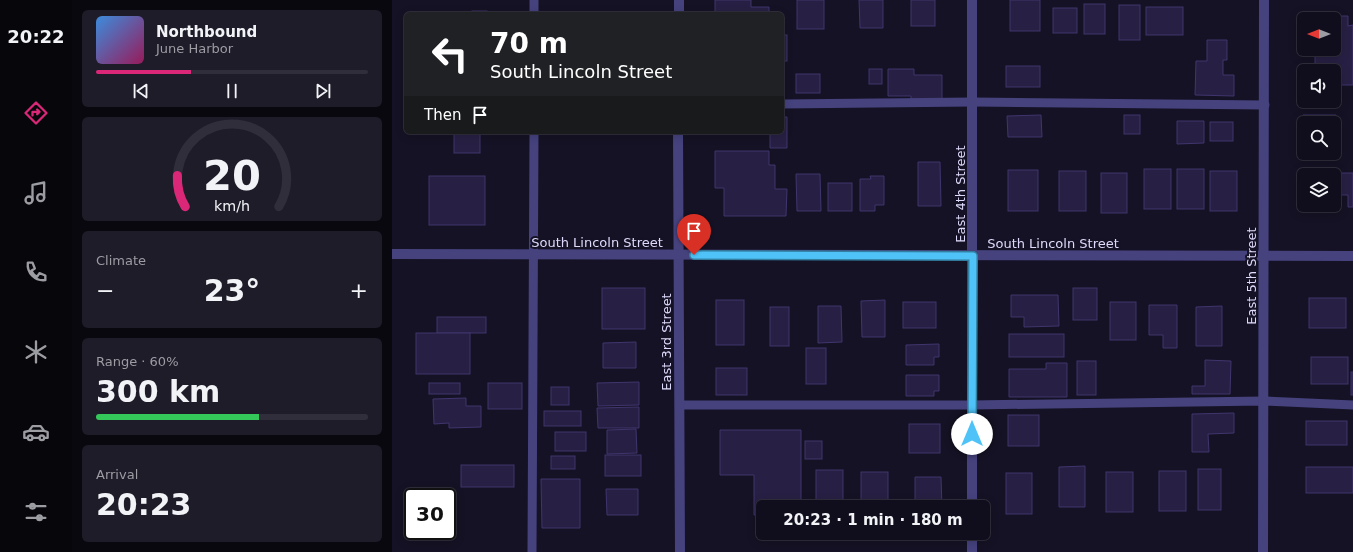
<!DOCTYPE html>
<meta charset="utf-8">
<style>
:root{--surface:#100e1c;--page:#1e1c29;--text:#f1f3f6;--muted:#9c9ca3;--line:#302e3b;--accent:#db2777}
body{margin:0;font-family:"DejaVu Sans",sans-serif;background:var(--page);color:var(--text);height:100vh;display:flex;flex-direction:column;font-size:15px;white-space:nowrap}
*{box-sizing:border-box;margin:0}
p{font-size:13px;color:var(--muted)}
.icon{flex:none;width:22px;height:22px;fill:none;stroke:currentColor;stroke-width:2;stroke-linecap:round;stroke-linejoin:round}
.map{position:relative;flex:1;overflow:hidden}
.sheet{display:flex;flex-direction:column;gap:10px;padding:10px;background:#09080f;width:320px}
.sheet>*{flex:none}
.hud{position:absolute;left:12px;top:12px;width:380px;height:122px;border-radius:6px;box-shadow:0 2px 10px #0003,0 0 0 1px var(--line);background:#202124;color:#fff;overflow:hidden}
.needle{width:26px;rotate:270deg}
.fabs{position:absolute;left:905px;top:12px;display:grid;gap:8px}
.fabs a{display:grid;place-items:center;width:44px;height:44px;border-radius:6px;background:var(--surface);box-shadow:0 2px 10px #0003,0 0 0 1px var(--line);font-size:20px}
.speed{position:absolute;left:12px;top:488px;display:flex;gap:8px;font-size:20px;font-weight:700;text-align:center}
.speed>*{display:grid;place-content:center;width:52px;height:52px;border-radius:50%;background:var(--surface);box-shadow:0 2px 10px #0003,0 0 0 1px var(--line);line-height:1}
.speed .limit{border:2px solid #111;border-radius:6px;background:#fff;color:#111}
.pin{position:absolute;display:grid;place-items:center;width:34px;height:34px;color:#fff;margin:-41px -17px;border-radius:50% 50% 50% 0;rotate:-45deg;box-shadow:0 0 4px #0007}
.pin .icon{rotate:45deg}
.me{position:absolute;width:44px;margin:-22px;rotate:0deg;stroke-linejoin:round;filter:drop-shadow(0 0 3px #0008)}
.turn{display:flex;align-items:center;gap:14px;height:84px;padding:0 20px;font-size:18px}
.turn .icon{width:52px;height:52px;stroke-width:2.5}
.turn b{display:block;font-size:28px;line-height:34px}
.then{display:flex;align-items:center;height:38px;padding:0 20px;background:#0003;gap:8px;font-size:15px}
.big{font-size:30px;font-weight:700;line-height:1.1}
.sheet .tile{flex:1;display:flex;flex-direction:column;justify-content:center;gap:6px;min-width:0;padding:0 14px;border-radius:6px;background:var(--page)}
.sheet .dial{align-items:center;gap:0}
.dial svg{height:104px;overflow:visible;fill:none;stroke:var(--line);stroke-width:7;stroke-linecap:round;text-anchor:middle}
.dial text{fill:var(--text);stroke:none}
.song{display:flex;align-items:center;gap:12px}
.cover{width:48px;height:48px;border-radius:6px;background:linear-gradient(135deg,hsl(210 70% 55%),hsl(330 70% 35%))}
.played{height:4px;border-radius:2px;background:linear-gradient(90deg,var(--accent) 35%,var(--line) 35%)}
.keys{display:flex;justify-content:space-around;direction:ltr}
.heat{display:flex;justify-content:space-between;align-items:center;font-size:22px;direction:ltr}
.charge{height:6px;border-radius:3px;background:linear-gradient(90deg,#34c759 60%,var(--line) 0)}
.trip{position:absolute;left:364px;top:500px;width:234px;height:40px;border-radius:6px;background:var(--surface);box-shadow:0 2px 10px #0003,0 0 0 1px var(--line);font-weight:700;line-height:40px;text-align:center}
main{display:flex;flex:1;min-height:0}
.tab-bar{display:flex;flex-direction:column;width:72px;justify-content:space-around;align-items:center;background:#06060b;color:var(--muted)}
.tab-bar .icon{width:28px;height:28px}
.tab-bar .active{color:var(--accent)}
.tab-bar b{font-size:18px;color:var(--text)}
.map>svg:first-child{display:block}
.building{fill:#282044;stroke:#40356d}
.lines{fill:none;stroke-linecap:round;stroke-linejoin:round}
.lane{stroke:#45427e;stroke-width:9}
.street{stroke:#45427e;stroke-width:10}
.route-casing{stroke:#337fa1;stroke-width:10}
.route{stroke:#4fc3f7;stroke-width:7}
.labels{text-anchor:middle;stroke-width:4;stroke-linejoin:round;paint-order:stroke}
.street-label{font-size:13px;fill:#dedafb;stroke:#151225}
</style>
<main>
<nav class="tab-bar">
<b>20:22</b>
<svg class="icon active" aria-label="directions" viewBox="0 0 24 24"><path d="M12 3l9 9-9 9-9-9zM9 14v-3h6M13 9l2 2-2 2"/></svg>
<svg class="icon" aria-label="music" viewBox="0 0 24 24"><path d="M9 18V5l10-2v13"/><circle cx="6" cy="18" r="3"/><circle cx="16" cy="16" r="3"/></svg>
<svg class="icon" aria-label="phone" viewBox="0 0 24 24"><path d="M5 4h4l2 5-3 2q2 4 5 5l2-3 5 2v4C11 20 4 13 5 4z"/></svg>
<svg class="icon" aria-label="climate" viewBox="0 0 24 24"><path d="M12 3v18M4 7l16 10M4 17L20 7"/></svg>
<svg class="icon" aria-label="car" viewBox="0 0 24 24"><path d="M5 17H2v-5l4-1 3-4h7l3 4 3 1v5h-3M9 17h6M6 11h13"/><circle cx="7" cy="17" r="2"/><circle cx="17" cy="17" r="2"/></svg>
<svg class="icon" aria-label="filters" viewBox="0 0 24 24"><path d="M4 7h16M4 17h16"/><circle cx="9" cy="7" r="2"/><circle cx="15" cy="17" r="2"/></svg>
</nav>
<section class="sheet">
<div class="tile">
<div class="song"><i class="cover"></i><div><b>Northbound</b><p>June Harbor</p></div></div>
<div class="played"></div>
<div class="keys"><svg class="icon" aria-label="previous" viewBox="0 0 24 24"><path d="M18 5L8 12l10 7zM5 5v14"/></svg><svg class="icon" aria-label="pause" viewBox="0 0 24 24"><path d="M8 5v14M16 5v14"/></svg><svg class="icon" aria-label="next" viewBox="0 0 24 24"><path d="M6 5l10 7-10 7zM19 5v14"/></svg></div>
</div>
<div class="tile dial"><svg viewBox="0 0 100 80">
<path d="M14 69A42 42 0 1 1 86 69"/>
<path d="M14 69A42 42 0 0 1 8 45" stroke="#db2777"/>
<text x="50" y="56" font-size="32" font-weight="700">20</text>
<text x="50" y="72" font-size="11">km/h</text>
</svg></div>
<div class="tile"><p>Climate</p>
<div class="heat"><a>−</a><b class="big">23°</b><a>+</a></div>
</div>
<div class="tile"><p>Range · 60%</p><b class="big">300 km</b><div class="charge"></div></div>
<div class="tile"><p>Arrival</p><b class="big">20:23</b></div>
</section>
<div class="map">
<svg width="961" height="552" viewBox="0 0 961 552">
<rect width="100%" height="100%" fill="#151225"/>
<g class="building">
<polygon points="323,0 359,0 359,7 377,7 377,14 323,14"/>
<rect x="405" y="0" width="27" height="29"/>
<polygon points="467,0 491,0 491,28 468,28"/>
<rect x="519" y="0" width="24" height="26"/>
<rect x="618" y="0" width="30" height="31"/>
<rect x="692" y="4" width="21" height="30"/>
<rect x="727" y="5" width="21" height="35"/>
<rect x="754" y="7" width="37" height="28"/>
<rect x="661" y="8" width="24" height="25"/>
<rect x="80" y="11" width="15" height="3"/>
<polygon points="924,16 956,16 956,26 961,25 961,85 942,85 942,71 923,71 923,49 942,49 942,19 924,19"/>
<rect x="390" y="35" width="5" height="26"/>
<polygon points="815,40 835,40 835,60 831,60 831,75 842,75 842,96 803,95 804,61 815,61"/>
<rect x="614" y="66" width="34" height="21"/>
<rect x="477" y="69" width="13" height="15"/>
<polygon points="496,69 522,69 522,75 550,75 550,99 519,99 519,96 496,96"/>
<rect x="404" y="74" width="24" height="19"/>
<polygon points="649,115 650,137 616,137 615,116"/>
<rect x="732" y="115" width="16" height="19"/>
<polygon points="911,115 944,115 944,144 942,144 942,123 912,123 912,134 911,134"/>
<polygon points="390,117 395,117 395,148 378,148 378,134 359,134 359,132 390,132"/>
<polygon points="785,121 812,121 812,143 785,144"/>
<rect x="818" y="122" width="23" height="19"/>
<rect x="62" y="132" width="26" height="21"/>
<polygon points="323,151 377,151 377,165 383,165 383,189 395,189 394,216 332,216 332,188 323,188"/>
<polygon points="526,162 548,162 549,206 526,206"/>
<rect x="752" y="169" width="27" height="40"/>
<rect x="785" y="169" width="27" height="40"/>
<rect x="616" y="170" width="30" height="41"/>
<rect x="667" y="171" width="27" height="40"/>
<rect x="818" y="171" width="27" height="40"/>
<rect x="709" y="173" width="26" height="40"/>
<polygon points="946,173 961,173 961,207 956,207 956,195 946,195"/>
<polygon points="404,174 428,174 429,211 405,211"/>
<rect x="37" y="176" width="56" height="49"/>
<polygon points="478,176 492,176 492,205 483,205 483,211 468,211 468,179 479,179"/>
<rect x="436" y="183" width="24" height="28"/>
<rect x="210" y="288" width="43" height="41"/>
<rect x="681" y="288" width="24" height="32"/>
<polygon points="619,295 666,295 667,326 632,327 632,317 619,317"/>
<rect x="917" y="298" width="37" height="30"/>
<rect x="324" y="300" width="28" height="45"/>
<polygon points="493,300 493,337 470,337 469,301"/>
<rect x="511" y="302" width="33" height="26"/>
<rect x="718" y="302" width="26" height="38"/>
<polygon points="757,305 785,305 785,348 771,348 771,335 757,335"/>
<polygon points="426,306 449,306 450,342 426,343"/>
<polygon points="830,306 830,346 804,346 804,307"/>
<rect x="378" y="307" width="19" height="39"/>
<rect x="45" y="317" width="49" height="16"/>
<rect x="24" y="333" width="54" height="41"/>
<rect x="617" y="334" width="55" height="23"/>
<polygon points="244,342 244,368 211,368 211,343"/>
<polygon points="547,344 547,357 542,357 542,365 514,365 514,345"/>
<rect x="414" y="348" width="20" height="36"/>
<rect x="919" y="357" width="37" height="27"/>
<polygon points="813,360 839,361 838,394 800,394 800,386 813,386"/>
<rect x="685" y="361" width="19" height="34"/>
<polygon points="654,363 675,363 675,397 617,397 617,369 654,369"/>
<rect x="324" y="368" width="31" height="27"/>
<rect x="959" y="372" width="2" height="23"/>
<polygon points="514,375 547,375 547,391 542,391 542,396 514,396"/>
<polygon points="247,382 247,405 206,406 205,383"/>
<rect x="37" y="383" width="31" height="11"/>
<rect x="96" y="383" width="34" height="26"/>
<rect x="159" y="387" width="18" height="18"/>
<polygon points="74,398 74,406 89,406 89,427 57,428 57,423 42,424 41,399"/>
<polygon points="247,407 247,428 206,428 205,408"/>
<rect x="152" y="411" width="37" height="15"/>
<polygon points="842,413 842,433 816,434 817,452 800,452 800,414"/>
<rect x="616" y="415" width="31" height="31"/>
<rect x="914" y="421" width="41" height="24"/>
<rect x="517" y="424" width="31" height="29"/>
<polygon points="244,429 245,453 215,454 215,430"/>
<polygon points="328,430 409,430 409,507 371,507 371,515 362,515 362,475 328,475"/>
<rect x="163" y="432" width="31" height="19"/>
<rect x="413" y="441" width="17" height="18"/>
<rect x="213" y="455" width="36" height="21"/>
<rect x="159" y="456" width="24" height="13"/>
<rect x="69" y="465" width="53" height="22"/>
<polygon points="693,466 693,507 667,507 667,467"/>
<rect x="914" y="467" width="47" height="26"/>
<rect x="806" y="469" width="23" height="41"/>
<rect x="424" y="470" width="27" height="37"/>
<rect x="767" y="471" width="27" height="40"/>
<rect x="469" y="472" width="27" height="35"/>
<rect x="714" y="472" width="27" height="40"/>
<rect x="614" y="473" width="26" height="41"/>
<polygon points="523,477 549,477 550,507 523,507"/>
<polygon points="149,479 188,479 188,528 150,528"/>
<polygon points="214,489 246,489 246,515 215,515"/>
</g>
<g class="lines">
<g class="lane">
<polyline points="142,14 142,0"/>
<polyline points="390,104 581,102 873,105"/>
<polyline points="288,405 580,405 872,401 961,405"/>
<polyline points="140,552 142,132"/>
</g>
<g class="street">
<polyline points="287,14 287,0"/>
<polyline points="286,132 288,552"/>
<polyline points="0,254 961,256"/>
<polyline points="580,507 580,0"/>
<polyline points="580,533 580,552"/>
<polyline points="871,552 872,0"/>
</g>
</g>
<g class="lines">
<g class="route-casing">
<polyline id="route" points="302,255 581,256 580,434"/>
</g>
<use href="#route" class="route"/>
</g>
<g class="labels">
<g class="street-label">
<text transform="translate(568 194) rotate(-90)" y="5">East 4th Street</text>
<text x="205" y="247">South Lincoln Street</text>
<text x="661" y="248">South Lincoln Street</text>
<text transform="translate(859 276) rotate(-90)" y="5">East 5th Street</text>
<text transform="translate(274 342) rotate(-90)" y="5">East 3rd Street</text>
</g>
</g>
</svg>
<div class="fabs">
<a><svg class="needle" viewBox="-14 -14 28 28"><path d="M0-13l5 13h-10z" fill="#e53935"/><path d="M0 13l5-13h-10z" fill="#9c9ca3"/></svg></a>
<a><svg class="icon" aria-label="sound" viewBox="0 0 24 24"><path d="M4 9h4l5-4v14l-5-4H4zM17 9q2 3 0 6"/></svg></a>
<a><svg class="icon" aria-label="search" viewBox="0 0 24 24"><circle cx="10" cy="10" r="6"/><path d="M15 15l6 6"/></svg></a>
<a><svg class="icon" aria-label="layers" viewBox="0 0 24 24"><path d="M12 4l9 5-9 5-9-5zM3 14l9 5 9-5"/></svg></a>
</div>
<div class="speed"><div class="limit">30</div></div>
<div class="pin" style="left:302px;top:255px;background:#d93025"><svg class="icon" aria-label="arrive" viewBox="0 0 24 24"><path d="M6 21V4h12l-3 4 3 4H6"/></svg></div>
<svg class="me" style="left:580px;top:434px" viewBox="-20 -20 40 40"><circle r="19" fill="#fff"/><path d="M0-13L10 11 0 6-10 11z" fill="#4fc3f7"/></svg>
<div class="trip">20:23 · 1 min · 180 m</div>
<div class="hud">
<div class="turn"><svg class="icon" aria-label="left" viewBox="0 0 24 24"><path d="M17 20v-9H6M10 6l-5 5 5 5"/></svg><div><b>70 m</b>South Lincoln Street</div></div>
<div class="then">Then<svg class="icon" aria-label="arrive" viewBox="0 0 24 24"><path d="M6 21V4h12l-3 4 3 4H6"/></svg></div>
</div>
</div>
</main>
